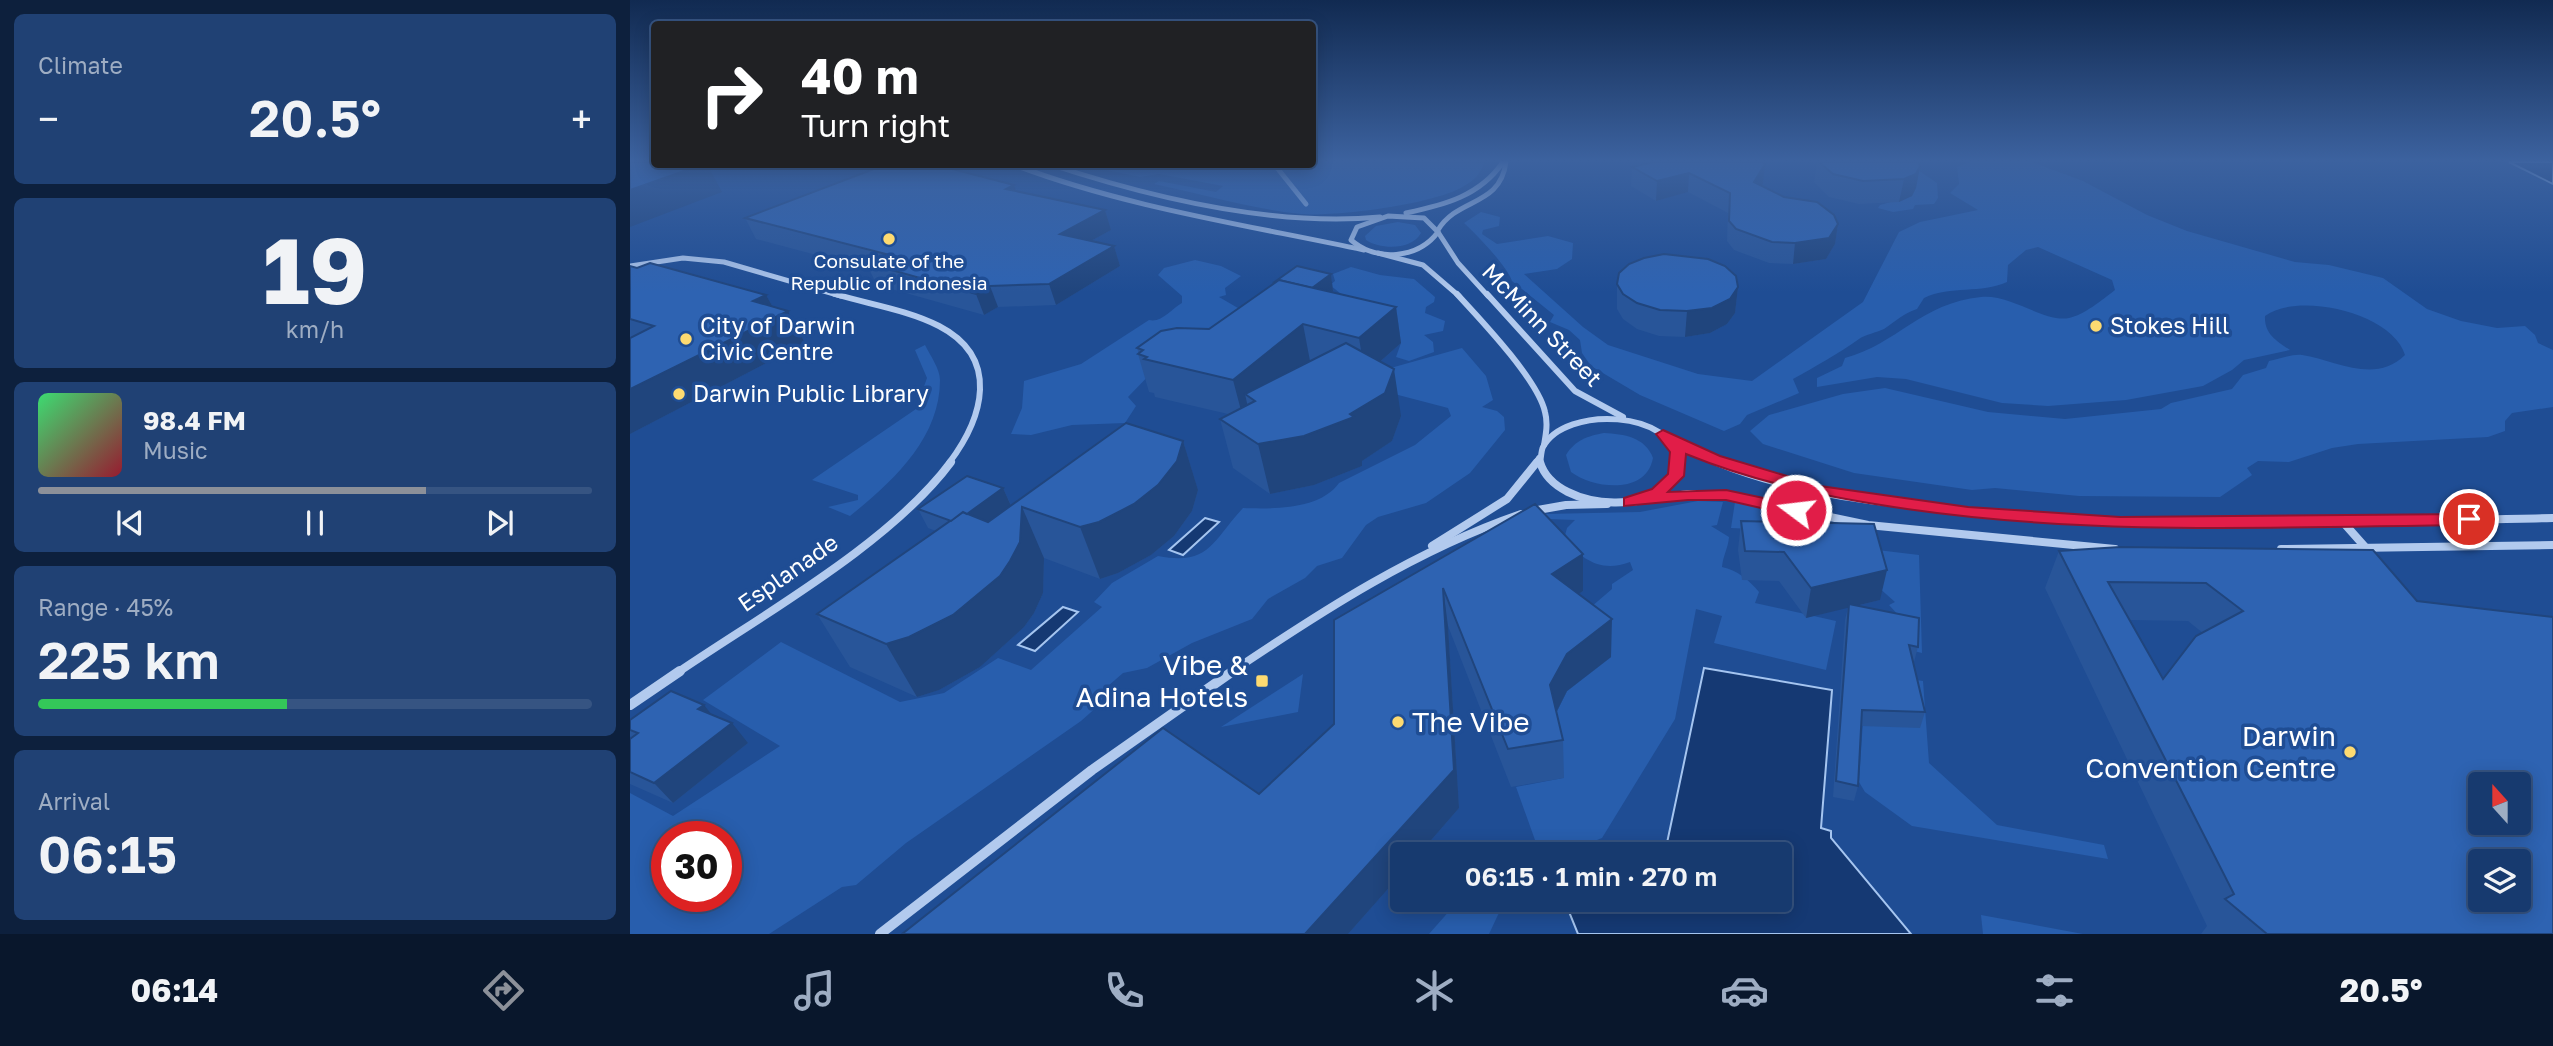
<!DOCTYPE html>
<meta charset="utf-8">
<style>
:root{--surface:#173a6f;--page:#204174;--text:#f1f3f6;--muted:#9eadc3;--line:#365482;--accent:#8c9099}
body{margin:0;font-family:"Golos Text",sans-serif;background:var(--page);color:var(--text);height:100vh;display:flex;flex-direction:column;font-size:26px;white-space:nowrap}
*{box-sizing:border-box;margin:0}
p{font-size:23px;color:var(--muted)}
.icon{flex:none;width:38px;height:38px;fill:none;stroke:currentColor;stroke-width:2;stroke-linecap:round;stroke-linejoin:round}
.map{position:relative;flex:1;overflow:hidden}
.sheet{display:flex;flex-direction:column;gap:14px;padding:14px;background:#0d203d;width:630px}
.sheet>*{flex:none}
.top-card{position:absolute;left:21px;top:21px;width:665px;height:147px;border-radius:7px;box-shadow:0 4px 18px #0003,0 0 0 2px var(--line);background:#202124;color:#fff;overflow:hidden}
.needle{width:46px;rotate:339deg}
.buttons{position:absolute;left:1838px;top:772px;display:grid;gap:14px}
.buttons a{display:grid;place-items:center;width:63px;height:63px;border-radius:7px;background:var(--surface);box-shadow:0 4px 18px #0003,0 0 0 2px var(--line);font-size:35px}
.speed{position:absolute;left:21px;top:821px;display:flex;gap:14px;font-size:35px;font-weight:700;text-align:center}
.speed>*{display:grid;place-content:center;width:91px;height:91px;border-radius:50%;background:var(--surface);box-shadow:0 4px 18px #0003,0 0 0 2px var(--line);line-height:1}
.speed .limit{border:10px solid #d22;background:#fff;color:#111}
.pin{position:absolute;display:grid;place-items:center;width:60px;height:60px;color:#fff;margin:-30px;border:4px solid #fff;border-radius:50%;box-shadow:0 2px 7px #0007}
.me{position:absolute;width:77px;margin:-38px;rotate:285deg;stroke-linejoin:round;filter:drop-shadow(0 0 5px #0008)}
.turn{display:flex;align-items:center;gap:24px;height:147px;padding:0 35px;font-size:32px}
.turn .icon{width:91px;height:91px;stroke-width:2.5}
.turn b{display:block;font-size:49px;line-height:60px}
.big{font-size:52px;font-weight:600;line-height:1.1}
.sheet .tile{flex:1;display:flex;flex-direction:column;justify-content:center;gap:10px;min-width:0;padding:0 24px;border-radius:10px;background:var(--page)}
.sheet .dial{align-items:center;gap:0}
.dial b{font-size:91px;line-height:1}
.song{display:flex;align-items:center;gap:21px}
.cover{width:84px;height:84px;border-radius:10px;background:linear-gradient(135deg,hsl(140 70% 55%),hsl(350 70% 35%))}
.played{height:7px;border-radius:4px;background:linear-gradient(90deg,var(--accent) 70%,var(--line) 70%)}
.keys{display:flex;justify-content:space-around;direction:ltr}
.heat{display:flex;justify-content:space-between;align-items:center;font-size:38px;direction:ltr}
.charge{height:10px;border-radius:5px;background:linear-gradient(90deg,#34c759 45%,var(--line) 0)}
.trip{position:absolute;left:760px;top:842px;width:402px;height:70px;border-radius:7px;background:var(--surface);box-shadow:0 4px 18px #0003,0 0 0 2px var(--line);font-weight:600;line-height:70px;text-align:center}
.menu{display:flex;height:112px;justify-content:space-around;align-items:center;background:#09172c;color:var(--muted)}
.menu .icon{width:49px;height:49px}
.menu .active{color:var(--accent)}
.menu b{font-size:32px;color:var(--text)}
main{display:flex;flex:1;min-height:0}
.map>svg:first-child{display:block}
.green{fill:#285ead;fill-rule:evenodd}
.water{fill:#153973;stroke:#a5c5f0;stroke-width:2}
.lines{fill:none;stroke-linecap:round;stroke-linejoin:round}
.stream{stroke:#a5c5f0;stroke-width:5}
.minor-far3{stroke:#b2caee;stroke-width:5}
.minor-far2{stroke:#b2caee;stroke-width:6}
.minor-far1{stroke:#b2caee;stroke-width:8}
.minor{stroke:#b2caee;stroke-width:10}
.wall{fill:#285599;fill-rule:evenodd}
.shaded-wall{fill:#20457d}
.building{fill:#2e63b2;stroke:#20457d;stroke-width:2;fill-rule:evenodd}
.route{fill:#e11d48;stroke:#92132f;stroke-width:2}
.poi-dot{fill:#fdda71;stroke:#1f4d94;stroke-width:2.5}
.labels{text-anchor:middle;stroke-width:7;stroke-linejoin:round;paint-order:stroke}
.far-poi-label{font-size:19px;fill:#fff;stroke:#1f4d94}
.street-label{font-size:23px;fill:#fff;stroke:#1f4d94}
.poi-label{font-size:23px;fill:#fff;stroke:#1f4d94;text-anchor:start}
.near-poi-label{font-size:28px;fill:#fff;stroke:#1f4d94;text-anchor:end}
</style>
<main>
<section class="sheet">
<div class="tile"><p>Climate</p>
<div class="heat"><a>−</a><b class="big">20.5°</b><a>+</a></div>
</div>
<div class="tile dial"><b>19</b><p>km/h</p></div>
<div class="tile">
<div class="song"><i class="cover"></i><div><b>98.4 FM</b><p>Music</p></div></div>
<div class="played"></div>
<div class="keys"><svg class="icon" aria-label="previous" viewBox="0 0 24 24"><path d="M18 5L8 12l10 7zM5 5v14"/></svg><svg class="icon" aria-label="pause" viewBox="0 0 24 24"><path d="M8 5v14M16 5v14"/></svg><svg class="icon" aria-label="next" viewBox="0 0 24 24"><path d="M6 5l10 7-10 7zM19 5v14"/></svg></div>
</div>
<div class="tile"><p>Range · 45%</p><b class="big">225 km</b><div class="charge"></div></div>
<div class="tile"><p>Arrival</p><b class="big">06:15</b></div>
</section>
<div class="map">
<svg width="1923" height="934" viewBox="0 0 1923 934">
<rect width="100%" height="100%" fill="#1f4d94"/>
<g class="green">
<path d="M683,162L854,163C850,174 845,180 834,186C806,204 706,217 671,214C622,209 572,194 524,184L529,181L586,192L593,186L529,174L510,177L458,166L682,164Z"/>
<polygon points="1255,162 1291,172 1307,183 1308,198 1304,204 1285,205 1283,209 1263,212 1248,208 1250,205 1282,196"/>
<path d="M1340,162H1402L1453,181L1517,215L1557,231L1665,262L1699,265L1753,278L1797,309L1831,321L1867,328L1895,326L1905,335L1908,343L1923,350V407L1882,413L1875,421V431L1858,437L1728,444L1702,448L1659,462L1628,461L1617,468L1622,475L1590,497L1449,496L1365,488L1342,490L1224,473L1133,444L1120,431L1139,415L1213,394L1255,388L1358,412L1435,419L1531,409L1541,403L1602,389L1613,375L1636,368L1639,361C1649,359 1662,354 1672,355C1705,360 1745,385 1775,355C1763,313 1668,291 1635,316C1634,334 1647,341 1660,350L1614,360L1602,370L1573,386L1496,400L1418,406L1372,403L1276,379L1247,377L1187,387V378L1212,366L1215,358C1267,344 1291,303 1351,297C1381,294 1415,323 1439,318C1454,315 1472,300 1485,290L1482,280L1408,247L1396,250L1378,265L1377,282C1351,294 1321,285 1294,298L1287,309C1274,313 1266,321 1254,329C1246,333 1236,334 1229,339C1208,354 1186,366 1163,379L1169,393L1117,415L1110,424L1094,431L1010,395L961,366L952,353L950,340L939,330L920,322L924,315L882,281C877,266 846,234 834,223L851,212L870,217L869,226L853,230L852,234L867,244L918,236L943,243L942,259L927,269L894,274L953,327L978,345L1068,374L1122,381L1233,302L1269,232L1290,222L1348,210L1320,193L1329,184L1327,167Z"/>
<path d="M768,222L785,225L791,233C782,250 751,250 736,240L735,236L746,226Z"/>
<path d="M565,260L591,266L611,276L595,288L596,295L589,297L620,315L649,354L732,376L832,348L856,376L863,400L852,407L867,411L874,417L875,430L840,473L796,503L748,517L736,525L712,558L687,566L675,578L638,599L622,619L562,643L517,668L493,673L478,686L469,705L451,721L276,843L226,885L212,887L139,934H0V793L43,816L150,746L73,700L151,642L270,702L314,693L368,658L401,670L472,607L464,602L482,583L528,556C580,566 582,541 613,508C642,509 690,510 709,483L785,445L821,416L818,408L661,367H527L498,397L506,406L495,423L442,425L401,435L381,434L392,408L394,381L451,364L519,320C532,323 541,309 552,303V296L528,275L534,268ZM37,836H96V896H37Z"/>
<polygon points="721,267 750,275 784,279 805,297 804,302 796,307 795,313 815,321 813,331 794,335 803,342 804,352 779,361 766,357 771,343 700,285 705,281 703,274"/>
<path d="M295,345C300,355 310,369 310,380C310,439 262,482 220,516L198,507L228,500V495L182,480L286,409L297,378L285,350Z"/>
<path d="M974,433C994,434 1015,437 1023,458C1016,495 964,489 941,472L936,455C945,440 958,436 974,433Z"/>
<path d="M1068,501L1093,502L1087,525L1081,526L1099,537C1098,549 1093,555 1092,567C1107,570 1119,580 1129,592L1125,603L1206,621L1196,670L1084,643L1092,616L1066,609L1045,719L972,838L931,854H910L886,787L933,778L921,723L937,691L981,657L940,625L982,589V584L1003,570L1000,562C971,573 953,560 934,539L937,528L945,520L918,519L915,514L1010,512Z"/>
<polygon points="1105,502 1164,515 1171,525 1189,532 1101,528"/>
<polygon points="1239,549 1289,555 1292,653 1284,651 1285,633 1259,605 1265,602 1247,586"/>
<polygon points="673,674 668,712 591,727"/>
<polygon points="1279,679 1293,681 1299,763 1367,825 1474,845 1478,859 1282,826 1235,792 1229,782 1235,690"/>
<polygon points="829,900 875,900 859,934 799,934"/>
<polygon points="1351,915 1453,934 1353,934"/>
</g>
<g class="water">
<polygon points="1879,162 1923,162 1923,184"/>
<polygon points="575,518 589,522 553,555 539,550"/>
<polygon points="433,607 448,612 405,651 388,645"/>
<polygon points="1074,668 1202,690 1191,828 1201,831 1201,838 1281,934 948,934 935,902 942,900 1150,900 1150,854 1024,854 1027,842 1037,843"/>
</g>
<g class="lines">
<polyline class="stream" points="644,164 676,204"/>
<g class="minor-far3">
<path d="M382,164C494,207 617,225 734,250"/>
<path d="M419,164C522,198 642,227 750,217"/>
<path d="M776,213C814,205 850,196 873,162"/>
<path d="M758,216L794,218L808,232C788,259 746,262 721,240L727,227Z"/>
<path d="M808,230C828,197 870,207 876,162"/>
<polyline points="808,232 828,263 858,296"/>
<polyline points="748,253 793,265 829,296"/>
<polyline points="0,266 53,258 94,262 211,296"/>
</g>
<g class="minor-far2">
<path d="M205,294C238,304 278,310 309,326C371,358 353,418 319,463"/>
<path d="M827,294C851,320 908,380 915,412C918,423 916,434 914,445"/>
<polyline points="857,294 945,391 993,417"/>
<polyline points="1033,434 1091,463"/>
<polyline points="906,463 909,458"/>
<path d="M910,463C911,459 911,451 913,447C935,405 1045,410 1049,463"/>
</g>
<g class="minor-far1">
<path d="M910,462C925,514 1046,518 1049,462"/>
<path d="M1087,462C1162,493 1246,502 1325,510C1524,530 1724,522 1923,518"/>
<polyline points="1000,502 1058,494 1096,495 1238,525 1485,549"/>
<polyline points="902,511 936,505 977,504"/>
<polyline points="1712,521 1736,548"/>
<polyline points="802,546 877,499 907,462"/>
<polyline points="1651,549 1923,545"/>
<path d="M47,673C132,615 261,543 321,462"/>
<path d="M600,673C692,611 786,550 891,514"/>
</g>
<g class="minor">
<polyline points="0,705 50,671"/>
<polyline points="250,934 462,770 603,671"/>
</g>
</g>
<g class="wall">
<polygon points="1023,162 1133,183 1131,186 1208,224 1205,244 1196,259 1163,264 1139,263 1104,250 1097,241 1098,213 1058,192 1026,201 1001,186 1002,167"/>
<polygon points="1187,162 1288,162 1290,166 1286,188 1282,196 1269,202 1229,204 1199,197 1184,182"/>
<polygon points="384,185 386,191 475,210 481,230 461,241 484,246 490,266 426,305 368,307 354,315 247,285 239,269 126,239 115,218"/>
<polygon points="0,266 136,295 143,307 158,311 175,343 0,434"/>
<polygon points="701,274 703,291 701,292 766,307 771,343 751,361 771,416 762,441 732,461 732,466 684,485 640,494 603,468 590,419 598,414 525,397 524,393 519,392 508,354 509,354 507,348 579,329 643,284"/>
<polygon points="987,284 1108,287 1105,313 1097,324 1080,333 1055,337 1029,336 1007,329 993,319 987,309"/>
<polygon points="553,441 568,490 562,511 544,536 521,555 488,573 470,579 414,558 413,593 404,613 394,627 350,667 309,690 287,697 220,667 187,614 306,531 298,528 288,509 373,488 381,505"/>
<polygon points="905,504 953,591 949,594 981,657 937,691 926,713 933,740 934,778 881,787 818,626 829,808 789,854 772,854 772,873 718,934 629,794 704,724 704,620"/>
<polygon points="1111,521 1250,600 1226,606 1288,647 1284,662 1283,662 1295,712 1290,728 1231,726 1228,786 1224,801 1203,797 1215,620 1218,607 1176,618 1149,581 1112,580 1108,550"/>
<path d="M1429,551L1787,601L1923,934H1571L1577,926L1415,588ZM1500,620L1558,621L1573,633L1533,679Z"/>
<polygon points="82,715 118,743 43,803 0,784 0,739 2,738 0,736 0,720"/>
</g>
<g class="shaded-wall">
<polygon points="74,164 77,164 92,192 0,227 0,190"/>
<polygon points="1135,164 1133,183 1122,202 1124,182"/>
<polygon points="1290,166 1286,188 1282,196 1269,202 1274,179"/>
<polygon points="1059,173 1058,192 1026,201 1027,181"/>
<polygon points="384,185 391,205 376,189"/>
<polygon points="475,210 481,230 437,254 430,234"/>
<polygon points="1208,224 1205,244 1196,259 1163,264 1165,243"/>
<polygon points="484,246 490,266 426,305 419,284"/>
<polygon points="701,274 703,291 680,308 677,291"/>
<polygon points="360,286 368,307 354,315 346,294"/>
<polygon points="1108,287 1105,313 1097,324 1080,333 1055,337 1057,311"/>
<polygon points="136,295 148,316 158,311 175,343 0,434 0,389 123,301"/>
<polygon points="766,307 771,343 735,375 729,338"/>
<polygon points="673,324 680,361 625,401 615,394 619,412 613,418 603,380"/>
<polygon points="764,369 771,416 762,441 732,461 732,466 684,485 640,494 628,444 720,414"/>
<polygon points="553,441 568,490 562,511 544,536 521,555 488,573 470,579 450,527"/>
<polygon points="373,488 382,508 334,542 325,522"/>
<polygon points="392,507 414,558 413,593 404,613 394,627 350,667 309,690 287,697 256,644"/>
<polygon points="953,554 953,591 923,612 922,574"/>
<polygon points="1257,570 1250,600 1176,618 1181,588"/>
<polygon points="813,588 818,626 829,808 789,854 772,854 772,873 718,934 675,934"/>
<polygon points="982,619 981,657 937,691 921,723 920,685 937,654"/>
<polygon points="74,705 90,725 68,709"/>
<polygon points="102,723 118,743 43,803 24,783"/>
</g>
<g class="building">
<polygon points="0,162 24,162 24,164 74,164 0,190"/>
<polygon points="1023,162 1132,162 1135,164 1124,182 1154,197 1187,202 1204,215 1208,224 1199,238 1165,243 1142,242 1106,229 1099,221 1100,193 1059,173 1027,181 1002,167"/>
<polygon points="1189,162 1288,162 1290,166 1286,174 1274,179 1233,181 1203,174"/>
<polygon points="257,164 303,164 384,185 376,189 475,210 430,234 484,246 419,284 360,286 346,294 237,263 256,254 115,218"/>
<polygon points="1034,254 1078,259 1095,266 1106,276 1108,287 1100,299 1082,308 1057,311 1030,310 1007,303 993,294 987,284 989,273 999,264 1014,258"/>
<polygon points="20,263 136,295 123,301 158,311 0,389 0,338 24,326 0,319 0,266 7,268"/>
<polygon points="667,266 701,274 682,288 649,280 643,283"/>
<polygon points="649,280 766,307 729,338 673,324 603,380 514,359 517,357 508,354 513,350 507,348 531,331 547,328 579,329"/>
<polygon points="716,343 764,369 755,393 720,414 724,417 674,436 628,444 590,419 625,401 615,394"/>
<polygon points="496,423 553,441 547,461 528,485 504,504 469,522 450,527 392,507 390,542 380,561 370,576 323,615 279,637 256,644 187,614 333,512 358,522"/>
<polygon points="337,476 373,488 337,514 333,512 321,521 288,509"/>
<polygon points="905,504 953,554 922,574 982,619 937,654 920,685 933,740 878,749 813,588 824,770 675,934 272,934 533,728 629,794 704,724 704,620"/>
<polygon points="1111,521 1244,524 1257,570 1181,588 1154,552 1115,551"/>
<path d="M1490,547L1743,550L1787,601L1923,617V934H1637L1595,899L1604,894L1429,551ZM1478,582L1576,583L1613,611L1566,636L1533,679ZM1850,784H1888V822H1850ZM1850,861H1888V900H1850Z"/>
<polygon points="1219,604 1289,618 1288,647 1279,645 1295,712 1232,710 1228,786 1206,781"/>
<polygon points="41,691 74,705 68,709 102,723 24,783 0,772 0,739 8,733 0,730 0,720"/>
</g>
<linearGradient id="sky" x2="0" y2="1"><stop stop-color="#112a51"/><stop offset="0.55" stop-color="#3c629f"/><stop offset="1" stop-color="#3c629f" stop-opacity="0"/></linearGradient>
<rect width="1923" height="292" fill="url(#sky)"/>
<path class="route" d="M1033,430L1090,456L1190,486L1338,507L1490,517L1839,514L1847,519L1839,525C1651,527 1463,536 1277,509C1201,498 1127,483 1056,454L1054,476L1038,492L1096,490L1166,505L1174,510L1166,516L1096,500H1058L994,506V498L1022,489L1038,474L1040,452L1026,434Z"/>
<g class="poi-dot">
<circle cx="259" cy="239" r="7"/>
<circle cx="1466" cy="326" r="7"/>
<circle cx="56" cy="339" r="7"/>
<circle cx="49" cy="394" r="7"/>
<rect x="625" y="674" width="14" height="14" rx="3.5"/>
<circle cx="768" cy="722" r="7"/>
<circle cx="1720" cy="752" r="7"/>
</g>
<g class="labels">
<g class="far-poi-label">
<text x="259" y="268">Consulate of the<tspan x="259" dy="22">Republic of Indonesia</tspan></text>
</g>
<g class="street-label">
<text transform="translate(912 325) rotate(46)" y="8">McMinn Street</text>
<text transform="translate(158 573) rotate(-35)" y="8">Esplanade</text>
</g>
<g class="poi-label">
<text x="70" y="334">City of Darwin<tspan x="70" dy="26">Civic Centre</tspan></text>
<text x="1480" y="334">Stokes Hill</text>
<text x="63" y="402">Darwin Public Library</text>
</g>
<g class="near-poi-label">
<text x="618" y="675">Vibe &amp;<tspan x="618" dy="32">Adina Hotels</tspan></text>
<text x="782" y="732" text-anchor="start">The Vibe</text>
<text x="1706" y="746">Darwin<tspan x="1706" dy="32">Convention Centre</tspan></text>
</g>
</g>
</svg>
<div class="buttons">
<a><svg class="needle" viewBox="-14 -14 28 28"><path d="M0-13l5 13h-10z" fill="#e53935"/><path d="M0 13l5-13h-10z" fill="#9eadc3"/></svg></a>
<a><svg class="icon" aria-label="layers" viewBox="0 0 24 24"><path d="M12 4l9 5-9 5-9-5zM3 14l9 5 9-5"/></svg></a>
</div>
<div class="speed"><div class="limit">30</div></div>
<div class="pin" style="left:1839px;top:519px;background:#d93025"><svg class="icon" aria-label="arrive" viewBox="0 0 24 24"><path d="M6 21V4h12l-3 4 3 4H6"/></svg></div>
<svg class="me" style="left:1166px;top:510px" viewBox="-20 -20 40 40"><circle r="17" fill="#e11d48" stroke="#fff" stroke-width="3"/><path d="M0-11L8 9 0 5-8 9z" fill="#fff"/></svg>
<div class="trip">06:15 · 1 min · 270 m</div>
<div class="top-card">
<div class="turn"><svg class="icon" aria-label="right" viewBox="0 0 24 24"><path d="M7 20v-9h11M14 6l5 5-5 5"/></svg><div><b>40 m</b>Turn right</div></div>
</div>
</div>
</main>
<nav class="menu">
<b>06:14</b>
<svg class="icon active" aria-label="directions" viewBox="0 0 24 24"><path d="M12 3l9 9-9 9-9-9zM9 14v-3h6M13 9l2 2-2 2"/></svg>
<svg class="icon" aria-label="music" viewBox="0 0 24 24"><path d="M9 18V5l10-2v13"/><circle cx="6" cy="18" r="3"/><circle cx="16" cy="16" r="3"/></svg>
<svg class="icon" aria-label="phone" viewBox="0 0 24 24"><path d="M5 4h4l2 5-3 2q2 4 5 5l2-3 5 2v4C11 20 4 13 5 4z"/></svg>
<svg class="icon" aria-label="climate" viewBox="0 0 24 24"><path d="M12 3v18M4 7l16 10M4 17L20 7"/></svg>
<svg class="icon" aria-label="car" viewBox="0 0 24 24"><path d="M5 17H2v-5l4-1 3-4h7l3 4 3 1v5h-3M9 17h6M6 11h13"/><circle cx="7" cy="17" r="2"/><circle cx="17" cy="17" r="2"/></svg>
<svg class="icon" aria-label="filters" viewBox="0 0 24 24"><path d="M4 7h16M4 17h16"/><circle cx="9" cy="7" r="2"/><circle cx="15" cy="17" r="2"/></svg>
<b>20.5°</b>
</nav>
